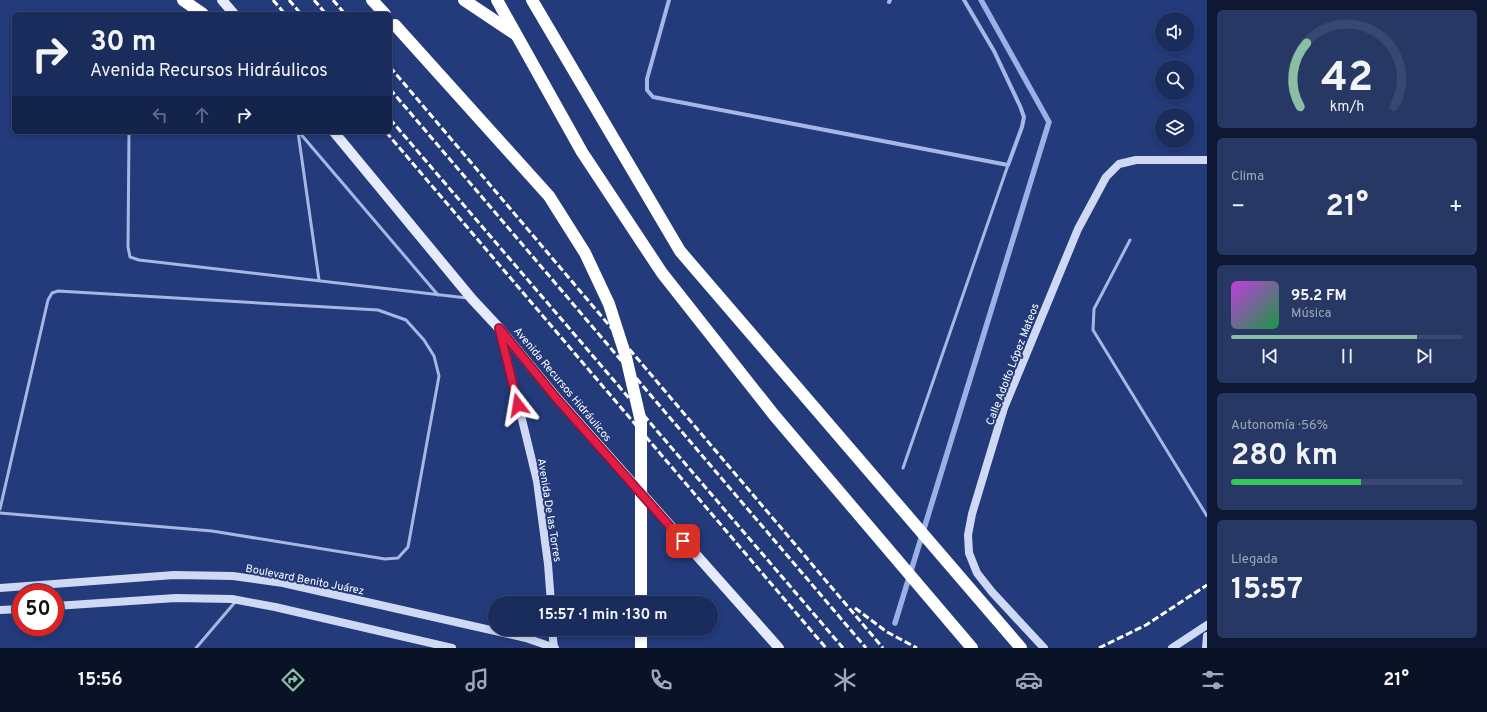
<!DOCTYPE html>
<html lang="es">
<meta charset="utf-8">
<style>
:root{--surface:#1a2c5c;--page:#273865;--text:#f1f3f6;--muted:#9fa7bb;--line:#384872;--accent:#8abfa5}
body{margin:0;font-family:Overpass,sans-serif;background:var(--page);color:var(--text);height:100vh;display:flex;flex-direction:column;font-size:15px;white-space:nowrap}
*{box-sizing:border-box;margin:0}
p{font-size:13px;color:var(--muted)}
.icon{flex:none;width:22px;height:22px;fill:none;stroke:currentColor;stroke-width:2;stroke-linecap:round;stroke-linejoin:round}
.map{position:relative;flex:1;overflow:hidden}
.details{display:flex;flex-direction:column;gap:10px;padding:10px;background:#0e1833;width:280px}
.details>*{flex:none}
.hud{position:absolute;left:12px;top:12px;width:380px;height:122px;border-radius:6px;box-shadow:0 2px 6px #0003,0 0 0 1px var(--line);background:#1a2c5c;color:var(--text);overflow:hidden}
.buttons{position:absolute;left:1155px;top:12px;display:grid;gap:8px}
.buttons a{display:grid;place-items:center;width:40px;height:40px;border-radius:50%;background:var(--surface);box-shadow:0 2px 6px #0003,0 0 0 1px var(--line);font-size:20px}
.speed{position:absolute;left:12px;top:584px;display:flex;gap:8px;font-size:20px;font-weight:700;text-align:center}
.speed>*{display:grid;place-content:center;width:52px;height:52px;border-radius:50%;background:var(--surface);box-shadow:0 2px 6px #0003,0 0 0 1px var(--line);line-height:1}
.speed .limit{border:6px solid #d22;background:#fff;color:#111}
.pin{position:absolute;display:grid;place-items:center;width:34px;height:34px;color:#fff;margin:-17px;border-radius:8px;box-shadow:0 2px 6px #0006}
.me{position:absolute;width:44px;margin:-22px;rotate:346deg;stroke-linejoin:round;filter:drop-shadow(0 0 3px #0008)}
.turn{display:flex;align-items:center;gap:14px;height:84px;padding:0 12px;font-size:18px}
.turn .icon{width:52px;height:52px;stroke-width:2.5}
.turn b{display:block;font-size:28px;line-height:34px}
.lanes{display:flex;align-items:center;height:38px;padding:0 12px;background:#0003;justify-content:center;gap:20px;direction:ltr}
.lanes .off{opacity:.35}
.big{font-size:30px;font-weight:700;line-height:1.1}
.details .widget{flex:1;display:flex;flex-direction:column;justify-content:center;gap:6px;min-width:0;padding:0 14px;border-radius:6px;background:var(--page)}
.details .dial{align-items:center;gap:0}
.dial svg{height:104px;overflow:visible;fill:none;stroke:var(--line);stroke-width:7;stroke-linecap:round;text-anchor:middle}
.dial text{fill:var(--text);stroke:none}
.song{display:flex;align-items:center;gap:12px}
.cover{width:48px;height:48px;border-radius:6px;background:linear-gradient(135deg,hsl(290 70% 55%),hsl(140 70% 35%))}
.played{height:4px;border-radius:2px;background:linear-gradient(90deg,var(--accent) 80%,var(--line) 80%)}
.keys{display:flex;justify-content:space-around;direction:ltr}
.heat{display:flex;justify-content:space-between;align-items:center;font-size:22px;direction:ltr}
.charge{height:6px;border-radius:3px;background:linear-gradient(90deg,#34c759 56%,var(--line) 0)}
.trip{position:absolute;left:488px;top:596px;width:230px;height:40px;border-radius:20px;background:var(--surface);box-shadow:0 2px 6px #0003,0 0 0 1px var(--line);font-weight:700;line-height:40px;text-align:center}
.menu{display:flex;height:64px;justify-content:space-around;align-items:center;background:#0a1225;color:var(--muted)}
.menu .icon{width:28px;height:28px}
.menu .on{color:var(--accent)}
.menu b{font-size:18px;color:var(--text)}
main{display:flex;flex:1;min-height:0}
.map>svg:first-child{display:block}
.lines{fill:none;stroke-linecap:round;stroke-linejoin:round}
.stream{stroke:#9ab0e6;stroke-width:5.5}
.lane{stroke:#a6b7e5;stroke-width:3}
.street{stroke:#a6b7e5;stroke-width:4}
.secondary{stroke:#cfd9f4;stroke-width:8}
.primary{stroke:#e6ebfc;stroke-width:10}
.highway{stroke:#fff;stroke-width:12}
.rail{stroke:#fff;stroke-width:3;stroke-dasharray:7 3;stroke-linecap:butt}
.highway-bridge{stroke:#fff;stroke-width:12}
.route-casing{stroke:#92132f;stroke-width:10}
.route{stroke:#e11d48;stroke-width:7}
.labels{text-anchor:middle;stroke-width:4;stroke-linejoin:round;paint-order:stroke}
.street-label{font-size:11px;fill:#fff;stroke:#233a7b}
</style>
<main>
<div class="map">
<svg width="1207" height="648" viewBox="0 0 1207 648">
<rect width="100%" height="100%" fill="#233a7b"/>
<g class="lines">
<polyline class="stream" points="895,623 1049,122 981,0"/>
<g class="lane">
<polyline points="129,132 128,247 130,257 139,260 467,298"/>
<polyline points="298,132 319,280"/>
<polyline points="299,132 438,295"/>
<polyline points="1130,240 1094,309 1093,330 1207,516"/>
<polyline points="903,468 1008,165"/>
<polyline points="0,509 48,300 52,293 58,291 378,310 406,320 424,340 434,356 439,376 408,547 398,558 385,559 212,531 0,513"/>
<polyline points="196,648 236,601"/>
</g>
<g class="street">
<polyline points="669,0 647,79 647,90 653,97 1008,165 1022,127 1024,117 1020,106 994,51 964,0"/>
<polyline points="889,2 890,0"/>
</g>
<g class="secondary">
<polyline points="500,329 537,481 548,564 551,603"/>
<polyline points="0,588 174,575 233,576 283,583 526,638 555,648"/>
<polyline points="55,606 176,598 232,599 275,607 452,648"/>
<polyline points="0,610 21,609"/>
<polyline points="552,629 554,648"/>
<polyline points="1044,648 992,592 977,573 969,553 968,535 972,514 1004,408 1078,229 1106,177 1119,164 1136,160 1207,160"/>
<polyline points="1172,648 1207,625"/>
<polyline points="1206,648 1207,636"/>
</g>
<g class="primary">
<polyline points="222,0 234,14"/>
<polyline points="334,132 472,299 499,328 556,397 779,648"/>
</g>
<g class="highway">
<polyline points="183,0 203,14"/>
<polyline points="372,0 385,14"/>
<polyline points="464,0 515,34"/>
<polyline points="497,0 582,152 662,273 774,415 972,648"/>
<polyline points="532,0 680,251 1021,648"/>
<polyline points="641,648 641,629"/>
</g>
<g class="rail">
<polyline points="273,0 285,14"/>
<polyline points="289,0 301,14"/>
<polyline points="314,0 326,14"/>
<polyline points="333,0 345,14"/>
<polyline points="390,67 883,648"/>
<polyline points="390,89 866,648"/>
<polyline points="390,119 843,648"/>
<polyline points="386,132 826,648"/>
<polyline points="855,608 887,632 917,648"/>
<polyline points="1099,648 1146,625 1207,585"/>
</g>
<polyline class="highway-bridge" points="395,25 549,196 585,253 609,304 626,357 641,422 641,603"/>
</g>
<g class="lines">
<g class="route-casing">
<polyline id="route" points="518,405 499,328 556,398 683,541"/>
</g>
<use href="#route" class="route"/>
</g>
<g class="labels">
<g class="street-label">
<text transform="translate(1012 364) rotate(-69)" y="4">Calle Adolfo López Mateos</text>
<text transform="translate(563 384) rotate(50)" y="4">Avenida Recursos Hidráulicos</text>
<text transform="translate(550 510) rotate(81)" y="4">Avenida De las Torres</text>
<text transform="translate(305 579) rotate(11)" y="4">Boulevard Benito Juárez</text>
</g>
</g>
</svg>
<div class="buttons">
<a><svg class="icon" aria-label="sound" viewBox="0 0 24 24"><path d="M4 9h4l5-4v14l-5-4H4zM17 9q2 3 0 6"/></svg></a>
<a><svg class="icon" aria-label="search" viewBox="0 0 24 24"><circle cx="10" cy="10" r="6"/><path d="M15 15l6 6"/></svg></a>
<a><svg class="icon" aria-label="layers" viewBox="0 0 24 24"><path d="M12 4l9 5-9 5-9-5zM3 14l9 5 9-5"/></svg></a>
</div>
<div class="speed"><div class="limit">50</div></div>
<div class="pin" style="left:683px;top:541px;background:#d93025"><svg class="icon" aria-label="arrive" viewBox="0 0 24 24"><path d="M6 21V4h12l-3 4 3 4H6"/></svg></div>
<svg class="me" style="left:518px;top:405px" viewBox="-20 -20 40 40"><path d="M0-17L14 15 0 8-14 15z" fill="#e11d48" stroke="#fff" stroke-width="4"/></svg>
<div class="trip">15:57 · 1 min · 130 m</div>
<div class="hud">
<div class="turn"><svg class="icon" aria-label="right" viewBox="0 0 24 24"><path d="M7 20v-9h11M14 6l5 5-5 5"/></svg><div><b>30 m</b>Avenida Recursos Hidráulicos</div></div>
<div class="lanes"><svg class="icon off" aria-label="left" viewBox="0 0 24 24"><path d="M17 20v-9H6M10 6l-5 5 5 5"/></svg><svg class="icon off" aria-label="ahead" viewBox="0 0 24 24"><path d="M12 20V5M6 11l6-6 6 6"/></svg><svg class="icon" aria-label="right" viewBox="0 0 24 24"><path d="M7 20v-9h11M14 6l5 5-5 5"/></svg></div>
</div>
</div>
<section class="details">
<div class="widget dial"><svg viewBox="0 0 100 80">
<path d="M14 69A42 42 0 1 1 86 69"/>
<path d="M14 69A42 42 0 0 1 19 20" stroke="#8abfa5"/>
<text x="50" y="56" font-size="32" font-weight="700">42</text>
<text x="50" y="72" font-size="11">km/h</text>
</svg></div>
<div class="widget"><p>Clima</p>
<div class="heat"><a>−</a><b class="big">21°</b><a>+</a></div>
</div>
<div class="widget">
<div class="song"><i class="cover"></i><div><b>95.2 FM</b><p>Música</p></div></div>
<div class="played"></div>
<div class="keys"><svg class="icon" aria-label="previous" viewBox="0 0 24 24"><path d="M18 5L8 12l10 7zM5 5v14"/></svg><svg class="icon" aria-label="pause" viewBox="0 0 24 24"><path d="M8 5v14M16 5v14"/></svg><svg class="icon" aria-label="next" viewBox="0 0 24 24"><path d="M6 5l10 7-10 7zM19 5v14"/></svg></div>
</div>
<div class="widget"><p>Autonomía · 56%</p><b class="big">280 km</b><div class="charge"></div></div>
<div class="widget"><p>Llegada</p><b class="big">15:57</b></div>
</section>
</main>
<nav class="menu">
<b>15:56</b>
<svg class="icon on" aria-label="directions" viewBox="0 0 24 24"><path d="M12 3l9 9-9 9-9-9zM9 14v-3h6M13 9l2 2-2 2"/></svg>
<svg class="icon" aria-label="music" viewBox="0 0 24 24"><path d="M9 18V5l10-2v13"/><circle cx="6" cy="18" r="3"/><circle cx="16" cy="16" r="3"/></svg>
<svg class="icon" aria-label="phone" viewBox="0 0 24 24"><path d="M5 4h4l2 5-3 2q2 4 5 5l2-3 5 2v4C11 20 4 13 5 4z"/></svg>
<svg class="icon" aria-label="climate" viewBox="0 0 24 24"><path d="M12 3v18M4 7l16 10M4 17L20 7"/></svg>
<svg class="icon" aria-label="car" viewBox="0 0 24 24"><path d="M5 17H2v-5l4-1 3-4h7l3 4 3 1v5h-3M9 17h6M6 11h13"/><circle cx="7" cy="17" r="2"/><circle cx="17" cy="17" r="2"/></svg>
<svg class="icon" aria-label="filters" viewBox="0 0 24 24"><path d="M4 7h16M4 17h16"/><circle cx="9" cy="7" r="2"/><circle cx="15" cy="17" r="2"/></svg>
<b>21°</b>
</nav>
